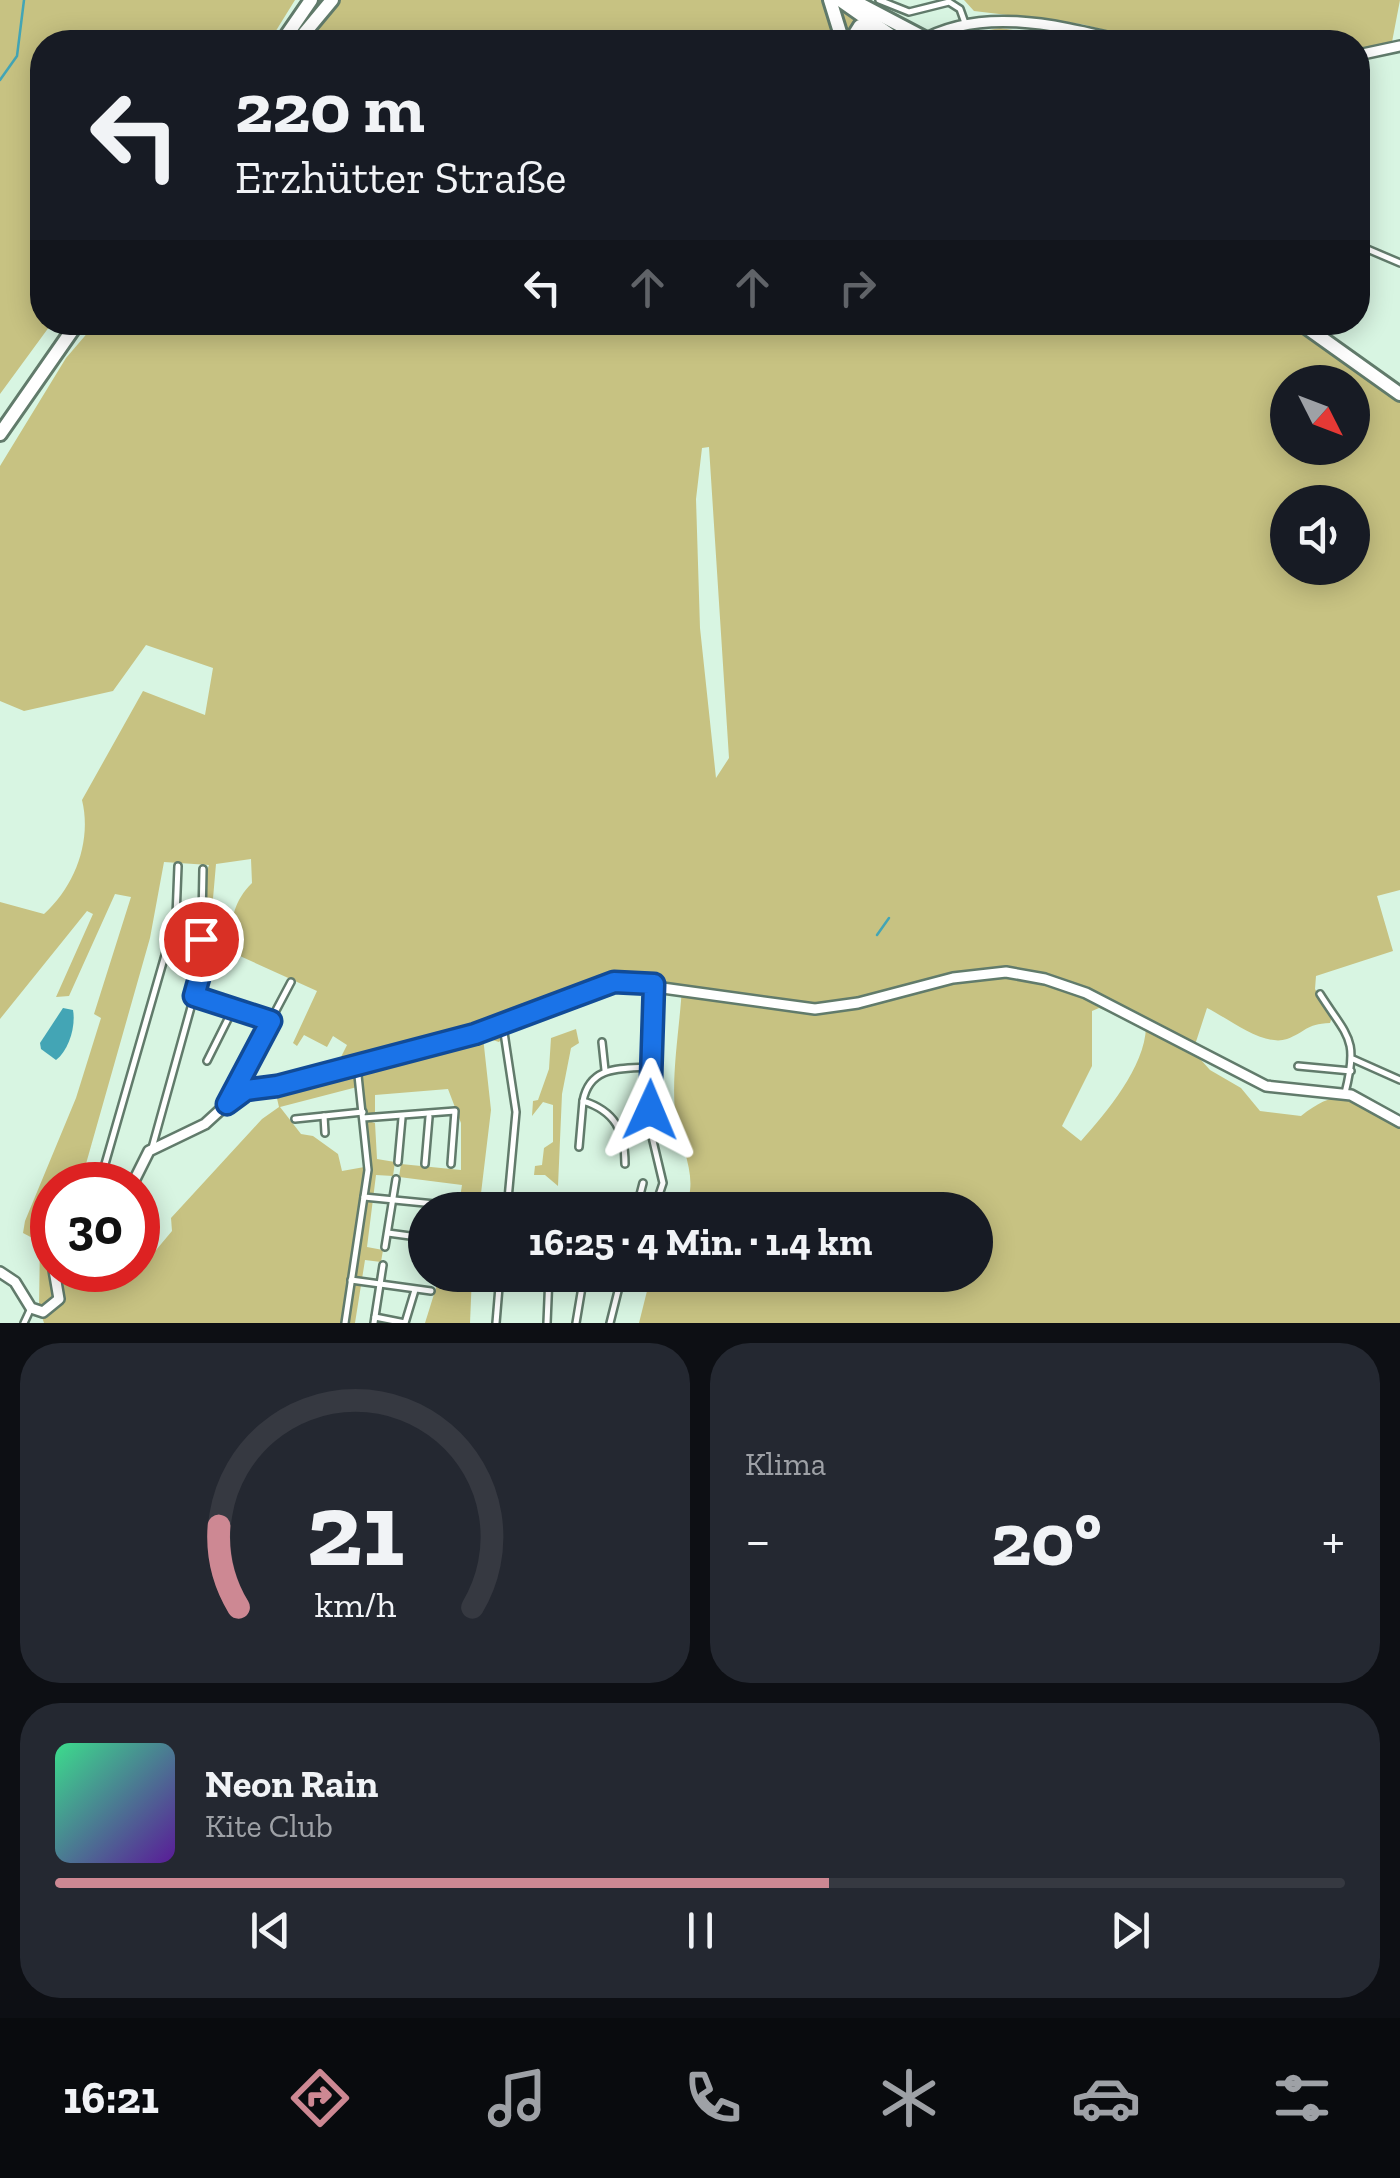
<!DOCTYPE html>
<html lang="de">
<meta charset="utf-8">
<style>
:root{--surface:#171b24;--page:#242831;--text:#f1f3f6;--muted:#9ea1a6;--line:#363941;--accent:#cd8893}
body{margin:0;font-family:"Zilla Slab",serif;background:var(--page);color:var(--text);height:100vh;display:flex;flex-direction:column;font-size:38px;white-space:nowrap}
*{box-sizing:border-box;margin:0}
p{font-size:32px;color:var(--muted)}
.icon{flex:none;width:55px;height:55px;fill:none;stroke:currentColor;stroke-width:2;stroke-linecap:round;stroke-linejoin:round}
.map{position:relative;height:1323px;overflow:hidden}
.drawer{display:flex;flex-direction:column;gap:20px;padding:20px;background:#0d0f14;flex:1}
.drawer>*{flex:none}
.banner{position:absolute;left:30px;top:30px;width:1340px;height:305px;border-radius:40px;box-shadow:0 5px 25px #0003;background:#171b24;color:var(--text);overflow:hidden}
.needle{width:65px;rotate:132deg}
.buttons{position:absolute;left:1270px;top:365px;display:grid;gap:20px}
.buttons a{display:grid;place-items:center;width:100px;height:100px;border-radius:50%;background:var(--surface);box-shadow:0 5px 25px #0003;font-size:50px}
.speed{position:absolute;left:30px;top:1162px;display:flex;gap:20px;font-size:50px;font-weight:700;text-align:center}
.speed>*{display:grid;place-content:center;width:130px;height:130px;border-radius:50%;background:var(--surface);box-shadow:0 5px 25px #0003;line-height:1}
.speed .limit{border:15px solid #d22;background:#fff;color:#111}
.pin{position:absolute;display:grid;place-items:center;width:85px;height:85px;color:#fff;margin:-42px;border:5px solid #fff;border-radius:50%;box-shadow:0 2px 10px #0007}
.me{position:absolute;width:110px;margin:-55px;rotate:1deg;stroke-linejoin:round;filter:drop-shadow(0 0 8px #0008)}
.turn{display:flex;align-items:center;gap:35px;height:210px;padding:0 40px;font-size:45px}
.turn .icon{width:130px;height:130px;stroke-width:2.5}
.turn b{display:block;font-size:70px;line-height:85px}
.lanes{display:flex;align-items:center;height:95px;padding:0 40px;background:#0003;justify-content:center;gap:50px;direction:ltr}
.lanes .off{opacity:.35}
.big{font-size:75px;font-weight:800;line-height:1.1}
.drawer .tile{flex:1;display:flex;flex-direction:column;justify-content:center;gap:15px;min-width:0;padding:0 35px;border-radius:40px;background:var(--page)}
.drawer .dial{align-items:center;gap:0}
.dial svg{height:260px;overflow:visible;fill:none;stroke:var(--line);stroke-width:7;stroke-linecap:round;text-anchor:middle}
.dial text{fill:var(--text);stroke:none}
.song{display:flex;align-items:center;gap:30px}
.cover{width:120px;height:120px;border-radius:15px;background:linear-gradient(135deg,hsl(150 70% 55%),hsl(270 70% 35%))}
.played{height:10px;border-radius:5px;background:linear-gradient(90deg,var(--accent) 60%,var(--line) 60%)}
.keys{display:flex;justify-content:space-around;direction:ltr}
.heat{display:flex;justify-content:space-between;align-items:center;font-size:55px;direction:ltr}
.drawer .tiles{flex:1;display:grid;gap:20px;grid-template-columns:1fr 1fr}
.tile:last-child{grid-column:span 2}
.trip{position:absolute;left:408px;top:1192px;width:585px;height:100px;border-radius:50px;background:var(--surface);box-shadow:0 5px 25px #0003;font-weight:800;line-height:100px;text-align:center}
.tab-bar{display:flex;height:160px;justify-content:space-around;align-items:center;background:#090b0e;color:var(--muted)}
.tab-bar .icon{width:70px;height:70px}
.tab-bar .current{color:var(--accent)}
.tab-bar b{font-size:45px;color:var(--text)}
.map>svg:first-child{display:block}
.green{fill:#c7c282;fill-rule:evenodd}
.water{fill:#43a5b5}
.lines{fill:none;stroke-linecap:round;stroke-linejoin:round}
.stream{stroke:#43a5b5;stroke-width:2.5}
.street-casing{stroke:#617b6b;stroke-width:10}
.secondary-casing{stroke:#617b6b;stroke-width:14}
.highway-casing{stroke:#617b6b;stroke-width:18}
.street{stroke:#fff;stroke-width:5}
.secondary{stroke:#fff;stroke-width:9}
.highway{stroke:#fff;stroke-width:12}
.route-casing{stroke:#114b97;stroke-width:25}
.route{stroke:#1a73e8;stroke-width:18}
</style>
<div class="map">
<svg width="1400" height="1323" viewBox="0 0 1400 1323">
<rect width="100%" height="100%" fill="#d8f5e2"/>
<g class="green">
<polygon points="0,0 295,0 269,42 42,42 42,322 52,323 0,394"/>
<polygon points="336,0 832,0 891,42 304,42"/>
<polygon points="964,0 1400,0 1392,42 1358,50 1358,42 1153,42 1081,24 974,11"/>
<polygon points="1000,28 1094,42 957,42 952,37"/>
<path d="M96,323H1292L1400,398V890L1377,896L1393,951L1316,976L1315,989L1332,1017L1330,1023C1305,1024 1306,1032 1287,1039C1263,1047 1228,1018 1207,1008L1193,1051L1210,1070L1241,1088L1260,1111L1301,1116C1345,1081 1358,1101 1400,1127V1323H639L651,1275H975V1210H684C700,1179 682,1151 676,1120C670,1078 680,1028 682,986L617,979L482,1024L483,1035L499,1031L503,1037L499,1042L483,1037L491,1110L479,1210H458L462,1185L399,1177L401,1164L461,1170V1123L448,1089L375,1095V1112L368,1116L361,1086L280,1107L301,1134L313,1136L338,1154L342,1171L370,1166L365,1120L375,1123L377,1159L395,1162L393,1176L376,1175L367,1247L383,1250L381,1262L365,1260L355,1323H44L39,1308L40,1242L23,1233L25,1221L76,1098L101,1018L94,1014L131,897L115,894L69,996L56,997L93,914L87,911L0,1019V902L44,914C75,886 92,841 82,800L143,691L205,715L213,668L146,645L113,691L24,711L0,701V466L66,358ZM1288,382H1352V448H1288ZM709,447L729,758L716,778L700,628L696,499L702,448ZM1288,502H1352V568H1288ZM251,859L252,883C232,903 230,923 231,952L317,991L293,1043L297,1046L304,1035L327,1047L333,1036L347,1045L332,1075L275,1090L279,1107L262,1119L171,1218L172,1231L146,1262L138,1255V1270H52V1185H80L150,938L164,862L209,865L202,886H206L207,910H212L216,864ZM1099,1008L1146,1027C1145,1067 1106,1113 1081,1141L1062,1126L1092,1066V1011Z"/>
<polygon points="576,1029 579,1043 571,1048 562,1094 558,1186 545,1175 534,1175 535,1166 542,1165 544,1148 553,1142 553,1105 543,1102 532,1116 533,1101 538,1100 549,1069 551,1038"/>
<polygon points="440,1275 472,1275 470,1323 425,1323"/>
</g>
<path class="water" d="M63,1008L73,1010C76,1026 69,1050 56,1060L41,1049L40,1043Z"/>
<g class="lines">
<g class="stream">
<polyline points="0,80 17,56 24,0"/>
<polyline points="877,935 889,918"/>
</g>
<g class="street-casing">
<g id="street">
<polyline points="879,0 909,12 949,2 960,9 965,23"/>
<polyline points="1358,245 1400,263"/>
<polyline points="172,932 201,939"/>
<polyline points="653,987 649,1124 663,1183 654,1210"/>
<path d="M1320,994C1348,1038 1359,1038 1345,1093"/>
<polyline points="194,996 271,1021"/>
<polyline points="503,1026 516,1112 507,1210"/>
<polyline points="602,1042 605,1070"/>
<polyline points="1353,1059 1400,1080"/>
<polyline points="207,1061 233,1009"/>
<polyline points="1298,1066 1351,1071"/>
<polyline points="227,1103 291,982"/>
<polyline points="324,1116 325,1133"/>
<polyline points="363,1118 455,1111 451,1164"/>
<polyline points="295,1119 363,1112"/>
<polyline points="579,1147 583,1101"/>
<polyline points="152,1148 201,971 203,869"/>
<polyline points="398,1162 402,1118"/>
<polyline points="425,1164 429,1117"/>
<path d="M625,1164C625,1131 615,1111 583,1101C590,1065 621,1069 651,1067"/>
<polyline points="99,1185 176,917 178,866"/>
<polyline points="364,1197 455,1206"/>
<polyline points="551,1210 553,1202"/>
<polyline points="592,1210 597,1201"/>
<polyline points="636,1210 643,1183"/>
<polyline points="388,1233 425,1238"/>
<polyline points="385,1247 396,1179"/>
<polyline points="351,1280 431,1291"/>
<polyline points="375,1317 405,1323 415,1290"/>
<polyline points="24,1323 31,1308"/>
<polyline points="345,1323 368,1170 357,1066"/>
<polyline points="374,1323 383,1265"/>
<polyline points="496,1323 500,1275"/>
<polyline points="547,1323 549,1275"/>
<polyline points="576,1323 584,1275"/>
<polyline points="610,1323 622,1275"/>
</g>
</g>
<g class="secondary-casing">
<g id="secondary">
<path d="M919,42C982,5 1060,26 1128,42"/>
<polyline points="1358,55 1400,46"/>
<polyline points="132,1185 149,1151 205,1124 240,1092 277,1087 475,1035 619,982 815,1009 858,1003 953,978 1006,972 1045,979 1086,993 1266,1086 1351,1095 1400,1122"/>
<polyline points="0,1272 15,1282 31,1308 43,1312 59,1299 54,1270"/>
</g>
</g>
<g class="highway-casing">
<g id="highway">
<polyline points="830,0 843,42"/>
<polyline points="840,0 900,42"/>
<polyline points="852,0 932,42"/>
<polyline points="282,42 311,0"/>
<polyline points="297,42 332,0"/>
<polyline points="850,42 860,26 877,27"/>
<polyline points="1299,322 1400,394"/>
<polyline points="0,434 78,322"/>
</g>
</g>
<use href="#street" class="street"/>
<use href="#secondary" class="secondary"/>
<use href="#highway" class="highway"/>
</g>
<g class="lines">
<g class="route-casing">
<polyline id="route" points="201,939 201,971 194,996 271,1021 227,1104 246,1090 277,1086 475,1034 614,982 654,984 650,1110"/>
</g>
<use href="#route" class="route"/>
</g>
</svg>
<div class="buttons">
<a><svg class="needle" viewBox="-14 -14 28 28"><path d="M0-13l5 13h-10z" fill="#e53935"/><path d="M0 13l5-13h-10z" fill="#9ea1a6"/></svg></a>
<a><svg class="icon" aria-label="sound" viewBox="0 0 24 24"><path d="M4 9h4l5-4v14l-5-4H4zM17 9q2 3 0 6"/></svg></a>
</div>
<div class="speed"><div class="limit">30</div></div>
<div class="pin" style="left:201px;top:939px;background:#d93025"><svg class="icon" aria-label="arrive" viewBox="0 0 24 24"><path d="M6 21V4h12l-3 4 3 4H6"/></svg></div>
<svg class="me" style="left:650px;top:1110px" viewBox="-20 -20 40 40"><path d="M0-17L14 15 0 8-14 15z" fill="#1a73e8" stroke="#fff" stroke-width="4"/></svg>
<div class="trip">16:25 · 4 Min. · 1.4 km</div>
<div class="banner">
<div class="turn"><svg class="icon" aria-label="left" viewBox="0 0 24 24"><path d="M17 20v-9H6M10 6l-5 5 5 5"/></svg><div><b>220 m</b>Erzhütter Straße</div></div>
<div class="lanes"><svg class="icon" aria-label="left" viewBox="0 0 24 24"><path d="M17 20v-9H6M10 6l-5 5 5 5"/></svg><svg class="icon off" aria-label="ahead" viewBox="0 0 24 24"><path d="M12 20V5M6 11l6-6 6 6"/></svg><svg class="icon off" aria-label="ahead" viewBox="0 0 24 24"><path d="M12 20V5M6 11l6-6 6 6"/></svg><svg class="icon off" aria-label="right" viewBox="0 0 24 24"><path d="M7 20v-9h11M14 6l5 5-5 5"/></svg></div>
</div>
</div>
<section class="drawer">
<div class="tiles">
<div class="tile dial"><svg viewBox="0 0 100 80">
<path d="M14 69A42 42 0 1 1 86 69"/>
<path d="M14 69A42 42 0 0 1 8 44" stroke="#cd8893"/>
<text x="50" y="56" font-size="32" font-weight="700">21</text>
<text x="50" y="72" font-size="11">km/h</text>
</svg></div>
<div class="tile"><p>Klima</p>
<div class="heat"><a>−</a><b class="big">20°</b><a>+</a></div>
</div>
<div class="tile">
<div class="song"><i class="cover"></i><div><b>Neon Rain</b><p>Kite Club</p></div></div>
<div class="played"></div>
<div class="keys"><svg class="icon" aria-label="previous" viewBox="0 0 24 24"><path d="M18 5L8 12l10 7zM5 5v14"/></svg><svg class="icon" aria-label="pause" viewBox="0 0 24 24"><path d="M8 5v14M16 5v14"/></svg><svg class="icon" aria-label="next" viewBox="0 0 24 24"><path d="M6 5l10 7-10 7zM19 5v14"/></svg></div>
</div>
</div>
</section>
<nav class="tab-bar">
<b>16:21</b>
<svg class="icon current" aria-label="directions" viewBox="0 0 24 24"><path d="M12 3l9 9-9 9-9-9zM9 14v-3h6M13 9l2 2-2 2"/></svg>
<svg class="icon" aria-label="music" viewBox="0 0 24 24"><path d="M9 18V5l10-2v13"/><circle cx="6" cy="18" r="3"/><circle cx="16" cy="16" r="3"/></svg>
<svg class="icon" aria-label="phone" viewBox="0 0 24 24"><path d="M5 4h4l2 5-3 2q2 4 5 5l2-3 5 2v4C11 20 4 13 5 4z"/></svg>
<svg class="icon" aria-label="climate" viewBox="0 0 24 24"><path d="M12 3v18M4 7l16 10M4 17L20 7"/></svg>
<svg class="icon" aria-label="car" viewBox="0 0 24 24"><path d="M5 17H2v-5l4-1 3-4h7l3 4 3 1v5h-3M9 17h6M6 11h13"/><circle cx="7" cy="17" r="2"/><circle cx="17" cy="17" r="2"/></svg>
<svg class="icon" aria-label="filters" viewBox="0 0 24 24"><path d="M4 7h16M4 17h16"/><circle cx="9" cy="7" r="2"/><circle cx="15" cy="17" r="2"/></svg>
</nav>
